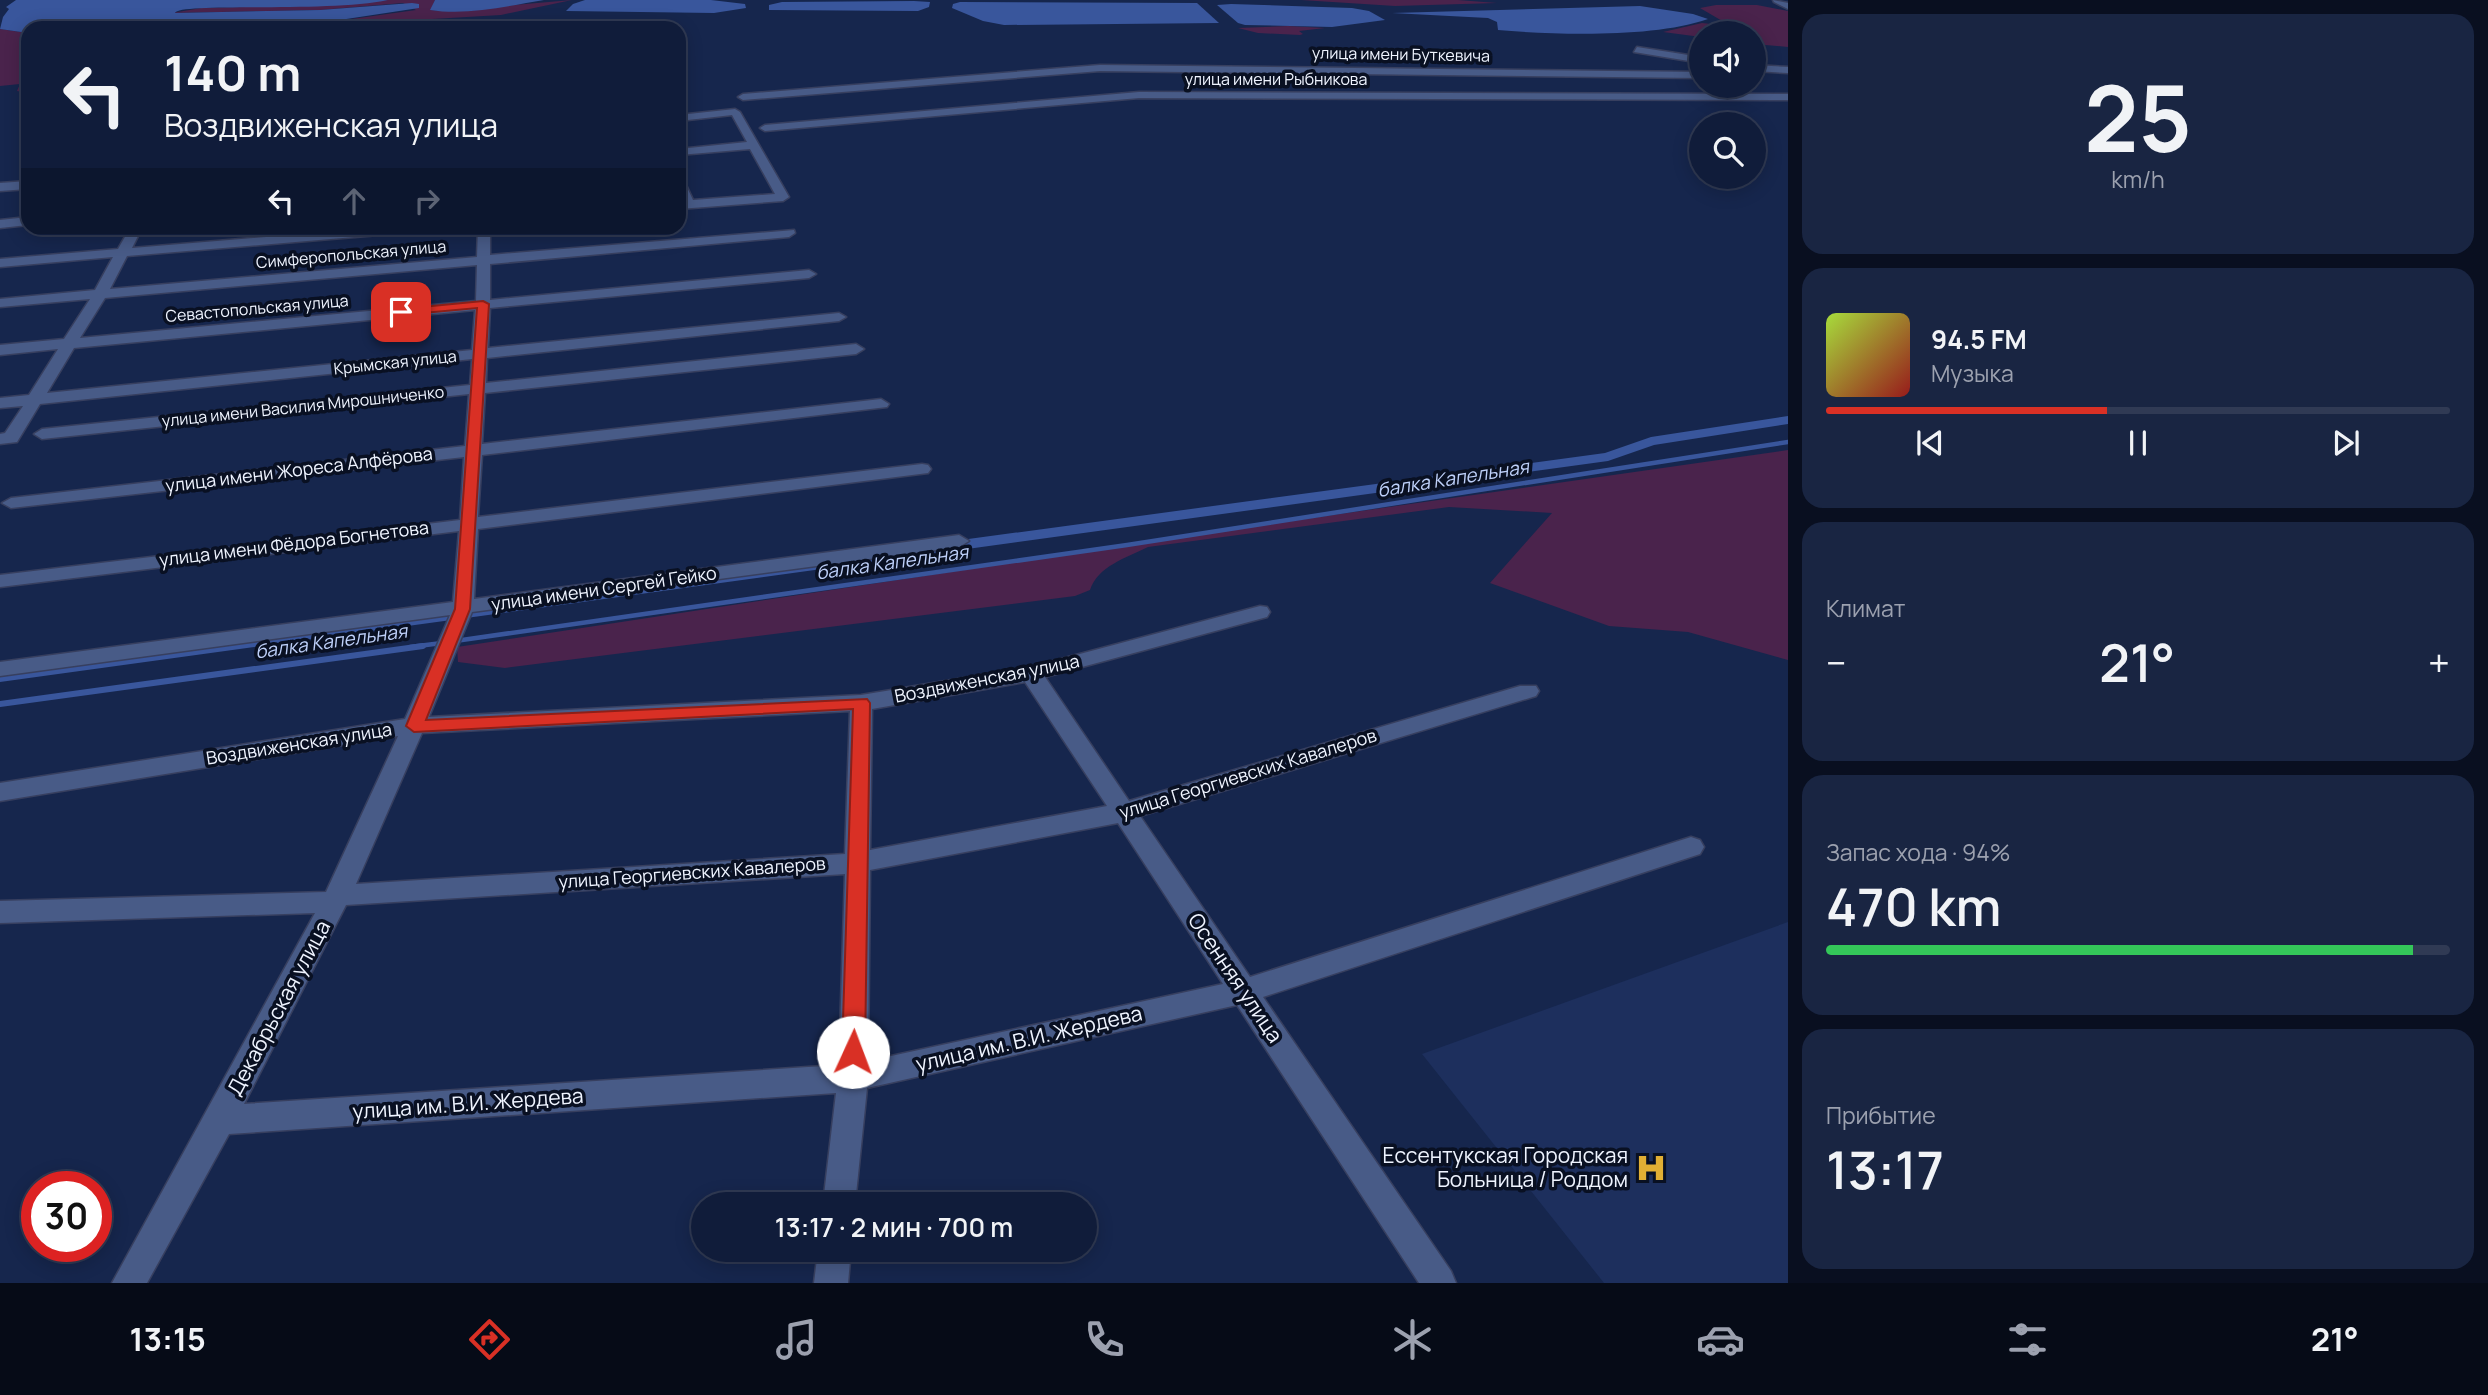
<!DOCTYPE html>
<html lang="ru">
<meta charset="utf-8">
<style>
:root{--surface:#101c3a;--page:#192542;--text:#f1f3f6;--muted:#9ca1af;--line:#303a54;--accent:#d93025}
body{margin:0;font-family:Manrope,sans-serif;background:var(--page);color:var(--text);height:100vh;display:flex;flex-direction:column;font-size:26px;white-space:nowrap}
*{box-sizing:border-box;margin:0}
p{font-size:23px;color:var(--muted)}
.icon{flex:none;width:38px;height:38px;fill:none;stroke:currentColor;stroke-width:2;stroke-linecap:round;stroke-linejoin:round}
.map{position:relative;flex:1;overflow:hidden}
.panel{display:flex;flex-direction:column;gap:14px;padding:14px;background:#090f20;width:700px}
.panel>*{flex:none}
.banner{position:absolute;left:21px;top:21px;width:665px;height:214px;border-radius:21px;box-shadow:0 4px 18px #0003,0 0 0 2px var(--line);background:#101c3a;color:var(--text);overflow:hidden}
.buttons{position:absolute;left:1689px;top:21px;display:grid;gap:14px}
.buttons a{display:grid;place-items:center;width:77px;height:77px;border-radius:50%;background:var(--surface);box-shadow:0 4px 18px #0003,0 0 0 2px var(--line);font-size:35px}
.speed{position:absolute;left:21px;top:1171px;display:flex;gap:14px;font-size:35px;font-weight:700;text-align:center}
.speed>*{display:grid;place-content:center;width:91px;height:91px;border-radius:50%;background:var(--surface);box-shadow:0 4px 18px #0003,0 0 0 2px var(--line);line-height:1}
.speed .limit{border:10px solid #d22;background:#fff;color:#111}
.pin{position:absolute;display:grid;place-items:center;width:60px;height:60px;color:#fff;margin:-30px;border-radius:14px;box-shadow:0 4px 10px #0006}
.me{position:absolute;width:77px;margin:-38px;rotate:2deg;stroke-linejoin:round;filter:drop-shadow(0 0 5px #0008)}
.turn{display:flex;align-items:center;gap:24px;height:147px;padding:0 28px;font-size:32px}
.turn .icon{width:91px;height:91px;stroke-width:2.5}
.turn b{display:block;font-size:49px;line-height:60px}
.lanes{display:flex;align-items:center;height:66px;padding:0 28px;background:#0003;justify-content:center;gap:35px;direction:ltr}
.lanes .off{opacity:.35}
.big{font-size:52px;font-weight:600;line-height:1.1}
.panel .tile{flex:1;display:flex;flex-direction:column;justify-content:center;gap:10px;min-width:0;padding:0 24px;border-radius:21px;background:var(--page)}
.panel .dial{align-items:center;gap:0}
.dial b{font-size:91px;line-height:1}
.song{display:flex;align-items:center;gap:21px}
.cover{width:84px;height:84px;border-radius:10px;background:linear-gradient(135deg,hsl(80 70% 55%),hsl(0 70% 35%))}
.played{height:7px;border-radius:4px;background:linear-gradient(90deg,var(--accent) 45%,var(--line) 45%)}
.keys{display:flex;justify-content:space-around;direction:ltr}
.heat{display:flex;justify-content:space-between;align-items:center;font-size:38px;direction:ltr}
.charge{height:10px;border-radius:5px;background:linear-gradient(90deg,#34c759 94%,var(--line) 0)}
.trip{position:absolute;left:691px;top:1192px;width:406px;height:70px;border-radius:35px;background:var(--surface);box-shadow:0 4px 18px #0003,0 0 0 2px var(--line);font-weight:600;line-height:70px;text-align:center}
.menu{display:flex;height:112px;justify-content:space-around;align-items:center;background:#060b17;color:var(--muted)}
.menu .icon{width:49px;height:49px}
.menu .on{color:var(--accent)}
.menu b{font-size:32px;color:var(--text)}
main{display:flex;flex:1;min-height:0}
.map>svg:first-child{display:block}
.built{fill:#1d2f5d}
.green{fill:#4a234c}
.water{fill:#39569c}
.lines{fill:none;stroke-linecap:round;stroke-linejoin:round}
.stream-far1{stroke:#39569c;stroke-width:4.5}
.stream{stroke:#39569c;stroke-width:6}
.canal{fill:#39569c;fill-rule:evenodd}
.minor-casing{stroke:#373f5f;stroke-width:3}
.minor{fill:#485b87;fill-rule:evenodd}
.route{fill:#d93025;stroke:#8d1f18;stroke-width:2}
.labels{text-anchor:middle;stroke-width:7;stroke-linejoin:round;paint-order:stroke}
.far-street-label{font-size:16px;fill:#eff4ff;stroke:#091022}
.street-label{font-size:18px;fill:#eff4ff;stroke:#091022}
.water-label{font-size:19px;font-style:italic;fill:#bed0f9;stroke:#091022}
.near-street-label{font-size:21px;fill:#eff4ff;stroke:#091022}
.near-poi-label{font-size:21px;fill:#eff4ff;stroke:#091022;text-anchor:end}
</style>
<main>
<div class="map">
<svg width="1788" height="1283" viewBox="0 0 1788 1283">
<rect width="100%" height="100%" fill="#16264d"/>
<polygon class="built" points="1788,922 1788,1283 1604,1283 1422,1054"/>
<g class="green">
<path d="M388,0H435L431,10L442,11L572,0L501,15L398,21C387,18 382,22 371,23C343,26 315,28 287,28L416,10L403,3L320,10L172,13L201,8L324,5Z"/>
<polygon points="1301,0 1458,0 1497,3 1395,6"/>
<polygon points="1716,5 1757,5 1788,11 1788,47 1754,44 1754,33 1736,29 1700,8"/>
<polygon points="1702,23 1720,25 1714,29 1733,33 1701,33 1701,37 1663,32"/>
<polygon points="1288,26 1325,28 1299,31 1303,34 1300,35 1258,33 1238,28"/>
<polygon points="0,29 28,33 28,93 17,91 20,84 0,86"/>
<path d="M1788,450V660L1688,632L1609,626L1490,583L1552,513L1449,507L1148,547C1126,558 1098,566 1090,590L1075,596L505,668L458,662L457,647L1200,534Z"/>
</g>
<g class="water">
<path d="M16,0H388C327,13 179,2 175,13L320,10L412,3L419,4V8L287,28H28V33L0,29L3,17L9,9L6,7Z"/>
<path d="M435,0H544C508,6 467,16 430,10Z"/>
<polygon points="585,0 711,0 745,4 746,8 714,13 566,11 573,4"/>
<polygon points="914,1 930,2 929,7 918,11 769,10 769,5 782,2"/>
<polygon points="960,2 1197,3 1219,23 1004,25 983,21 952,8 953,4"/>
<polygon points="1231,4 1352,8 1369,11 1385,20 1332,27 1245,25 1238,23 1217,5"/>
<path d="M1640,6L1693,14L1708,19C1654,38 1556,35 1498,30L1497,22L1488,18L1392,13Z"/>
</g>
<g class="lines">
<g class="stream-far1">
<polyline points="455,641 1127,545 1788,442"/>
<polyline points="410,647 442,643"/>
</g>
<polyline class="stream" points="0,704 423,646"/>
<polygon class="canal" points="1788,416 1788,424 1654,445 1608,461 0,682 0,670 1605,453 1651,437"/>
<g class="minor-casing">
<g id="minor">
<polygon points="1773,0 1788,3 1788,9 1774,2"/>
<polygon points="1637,47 1701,57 1701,63 1634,52"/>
<polygon points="1100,65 1701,72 1701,78 1100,71 743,100 738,97 743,94"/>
<polygon points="1754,65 1788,67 1788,73 1754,71"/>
<polygon points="1139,92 1788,94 1788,100 1139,98 765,131 760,128 765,125"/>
<polygon points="735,109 740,112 789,197 783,201 679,209 679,179 685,183 693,200 775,194 750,149 679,155 679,149 747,142 732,115 679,121 679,115"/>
<polygon points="28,181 28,189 0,191 0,183"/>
<polygon points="28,217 28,225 0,228 0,220"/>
<path d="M130,228H142L132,248L374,228H420L414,232L127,256L110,289L477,257L478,228H490V255L794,230L795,233L789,237L490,264V300L809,270L816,274L809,278L490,308L488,348L839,313L846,317L839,321L487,358L486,383L856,344L864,349L856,354L485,393L482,444L881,399L889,404L887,407L482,455L478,517L922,464L928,465L931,469L928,473L478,529L474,599L959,535L969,541L959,547L472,612L429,717L861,695L1031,667L1260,606L1267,607L1270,612L1267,617L1045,677L1129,801L1520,686H1536L1539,691L1536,696L1140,816L1250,977L1691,837L1700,840L1704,847L1700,854L1263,997L1451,1271L1456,1283H1419L1237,1005L867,1088L855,1204H823L836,1093L229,1134L147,1283H112L315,913L0,923V901L326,892L398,736L0,801V783L405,719L450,615L0,676V662L453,602L459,531L0,587V575L460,520L464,457L11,508L2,503L11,498L465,446L469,394L42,439L34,434L42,429L470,385L472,359L40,404L17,442L0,444V434L5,433L23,406L0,408V398L29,395L58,349L0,355V345L64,339L90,299L0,307V299L95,290L113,257L0,267V259L118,249ZM477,265L476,301L80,338L105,298ZM475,310L472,350L47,393L74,348ZM1025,682L1107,806L870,850L872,709ZM850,711L845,854L356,884L422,733ZM1118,823L1223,984L868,1061L870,870ZM845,874L839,1065L244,1104L346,905Z"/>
<polygon points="818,1250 851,1250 848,1283 814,1283"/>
</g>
</g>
<use href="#minor" class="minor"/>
</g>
<polygon class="route" points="483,301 489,304 470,609 426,720 867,699 870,703 865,1052 861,1059 853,1062 846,1059 842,1052 853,709 414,732 406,726 455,609 477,308 401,315 395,312 401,309"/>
<defs>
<g id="hospital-bare" transform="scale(2.415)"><path d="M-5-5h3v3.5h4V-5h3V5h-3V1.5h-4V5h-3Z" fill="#e1af34" stroke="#091022" stroke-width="2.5" paint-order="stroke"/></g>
</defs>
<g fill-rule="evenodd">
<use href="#hospital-bare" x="1651" y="1168"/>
</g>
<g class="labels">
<g class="far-street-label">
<text transform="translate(1401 54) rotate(1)" y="6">улица имени Буткевича</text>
<text x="1276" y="85">улица имени Рыбникова</text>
<text transform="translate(351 254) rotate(-5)" y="6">Симферопольская улица</text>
<text transform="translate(257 308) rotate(-5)" y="6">Севастопольская улица</text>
<text transform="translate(395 362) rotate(-6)" y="6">Крымская улица</text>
<text transform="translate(303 406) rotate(-6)" y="6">улица имени Василия Мирошниченко</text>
</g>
<g class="street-label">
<text transform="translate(299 470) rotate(-7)" y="6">улица имени Жореса Алфёрова</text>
<text transform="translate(294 544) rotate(-7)" y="6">улица имени Фёдора Богнетова</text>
<text transform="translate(604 589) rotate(-8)" y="6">улица имени Сергей Гейко</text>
<text transform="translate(987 679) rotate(-11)" y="6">Воздвиженская улица</text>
<text transform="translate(299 744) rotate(-9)" y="6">Воздвиженская улица</text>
<text transform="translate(1248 774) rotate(-17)" y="6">улица Георгиевских Кавалеров</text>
<text transform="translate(692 873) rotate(-4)" y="6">улица Георгиевских Кавалеров</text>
</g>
<g class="water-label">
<text transform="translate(1453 478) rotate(-9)" y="7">балка Капельная</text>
<text transform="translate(892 562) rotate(-8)" y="7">балка Капельная</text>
<text transform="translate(331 641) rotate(-8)" y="7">балка Капельная</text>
</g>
<g class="near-street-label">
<text transform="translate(1235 978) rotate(56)" y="7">Осенняя улица</text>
<text transform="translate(279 1008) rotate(-62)" y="7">Декабрьская улица</text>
<text transform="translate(1029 1039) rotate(-13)" y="7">улица им. В.И. Жердева</text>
<text transform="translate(468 1104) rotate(-4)" y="7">улица им. В.И. Жердева</text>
</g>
<g class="near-poi-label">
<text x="1628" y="1163">Ессентукская Городская<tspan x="1628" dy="24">Больница / Роддом</tspan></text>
</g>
</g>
</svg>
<div class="buttons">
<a><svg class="icon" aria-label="sound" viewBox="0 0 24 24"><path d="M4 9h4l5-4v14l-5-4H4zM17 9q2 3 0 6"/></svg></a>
<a><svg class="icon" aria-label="search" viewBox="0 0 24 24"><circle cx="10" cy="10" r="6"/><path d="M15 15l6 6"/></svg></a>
</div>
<div class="speed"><div class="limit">30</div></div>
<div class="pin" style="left:401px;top:312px;background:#d93025"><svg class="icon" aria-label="arrive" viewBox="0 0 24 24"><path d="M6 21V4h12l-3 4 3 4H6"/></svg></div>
<svg class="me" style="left:853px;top:1052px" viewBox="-20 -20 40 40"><circle r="19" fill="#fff"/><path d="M0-13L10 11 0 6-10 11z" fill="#d93025"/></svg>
<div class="trip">13:17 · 2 мин · 700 m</div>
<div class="banner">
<div class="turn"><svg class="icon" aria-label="left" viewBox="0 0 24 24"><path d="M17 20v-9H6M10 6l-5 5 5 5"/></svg><div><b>140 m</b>Воздвиженская улица</div></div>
<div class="lanes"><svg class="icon" aria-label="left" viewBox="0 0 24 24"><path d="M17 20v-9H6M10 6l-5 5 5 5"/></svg><svg class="icon off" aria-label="ahead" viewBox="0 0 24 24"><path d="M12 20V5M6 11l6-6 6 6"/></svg><svg class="icon off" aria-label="right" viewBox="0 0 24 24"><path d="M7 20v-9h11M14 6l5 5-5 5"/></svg></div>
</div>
</div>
<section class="panel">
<div class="tile dial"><b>25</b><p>km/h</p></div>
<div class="tile">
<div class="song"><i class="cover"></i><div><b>94.5 FM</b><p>Музыка</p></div></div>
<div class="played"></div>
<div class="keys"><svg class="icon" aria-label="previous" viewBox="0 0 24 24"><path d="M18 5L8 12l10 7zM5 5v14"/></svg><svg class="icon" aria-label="pause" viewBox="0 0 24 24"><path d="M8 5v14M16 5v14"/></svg><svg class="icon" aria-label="next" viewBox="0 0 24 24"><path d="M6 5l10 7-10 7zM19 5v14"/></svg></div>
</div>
<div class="tile"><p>Климат</p>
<div class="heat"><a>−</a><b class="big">21°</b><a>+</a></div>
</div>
<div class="tile"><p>Запас хода · 94%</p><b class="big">470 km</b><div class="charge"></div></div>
<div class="tile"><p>Прибытие</p><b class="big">13:17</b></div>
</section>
</main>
<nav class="menu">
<b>13:15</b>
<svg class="icon on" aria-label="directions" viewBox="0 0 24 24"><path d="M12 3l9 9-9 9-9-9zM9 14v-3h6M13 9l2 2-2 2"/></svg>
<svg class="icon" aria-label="music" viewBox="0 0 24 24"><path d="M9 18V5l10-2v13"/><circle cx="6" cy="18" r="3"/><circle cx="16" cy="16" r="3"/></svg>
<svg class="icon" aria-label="phone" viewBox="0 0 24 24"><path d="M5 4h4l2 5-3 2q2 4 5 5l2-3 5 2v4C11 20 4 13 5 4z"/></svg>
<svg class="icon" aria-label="climate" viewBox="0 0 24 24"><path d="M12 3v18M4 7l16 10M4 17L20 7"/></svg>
<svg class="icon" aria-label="car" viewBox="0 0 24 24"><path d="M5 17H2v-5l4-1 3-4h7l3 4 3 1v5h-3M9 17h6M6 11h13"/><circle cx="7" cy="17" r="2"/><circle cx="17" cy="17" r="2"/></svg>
<svg class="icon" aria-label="filters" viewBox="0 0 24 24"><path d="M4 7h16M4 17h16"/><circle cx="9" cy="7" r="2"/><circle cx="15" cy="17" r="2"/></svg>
<b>21°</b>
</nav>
